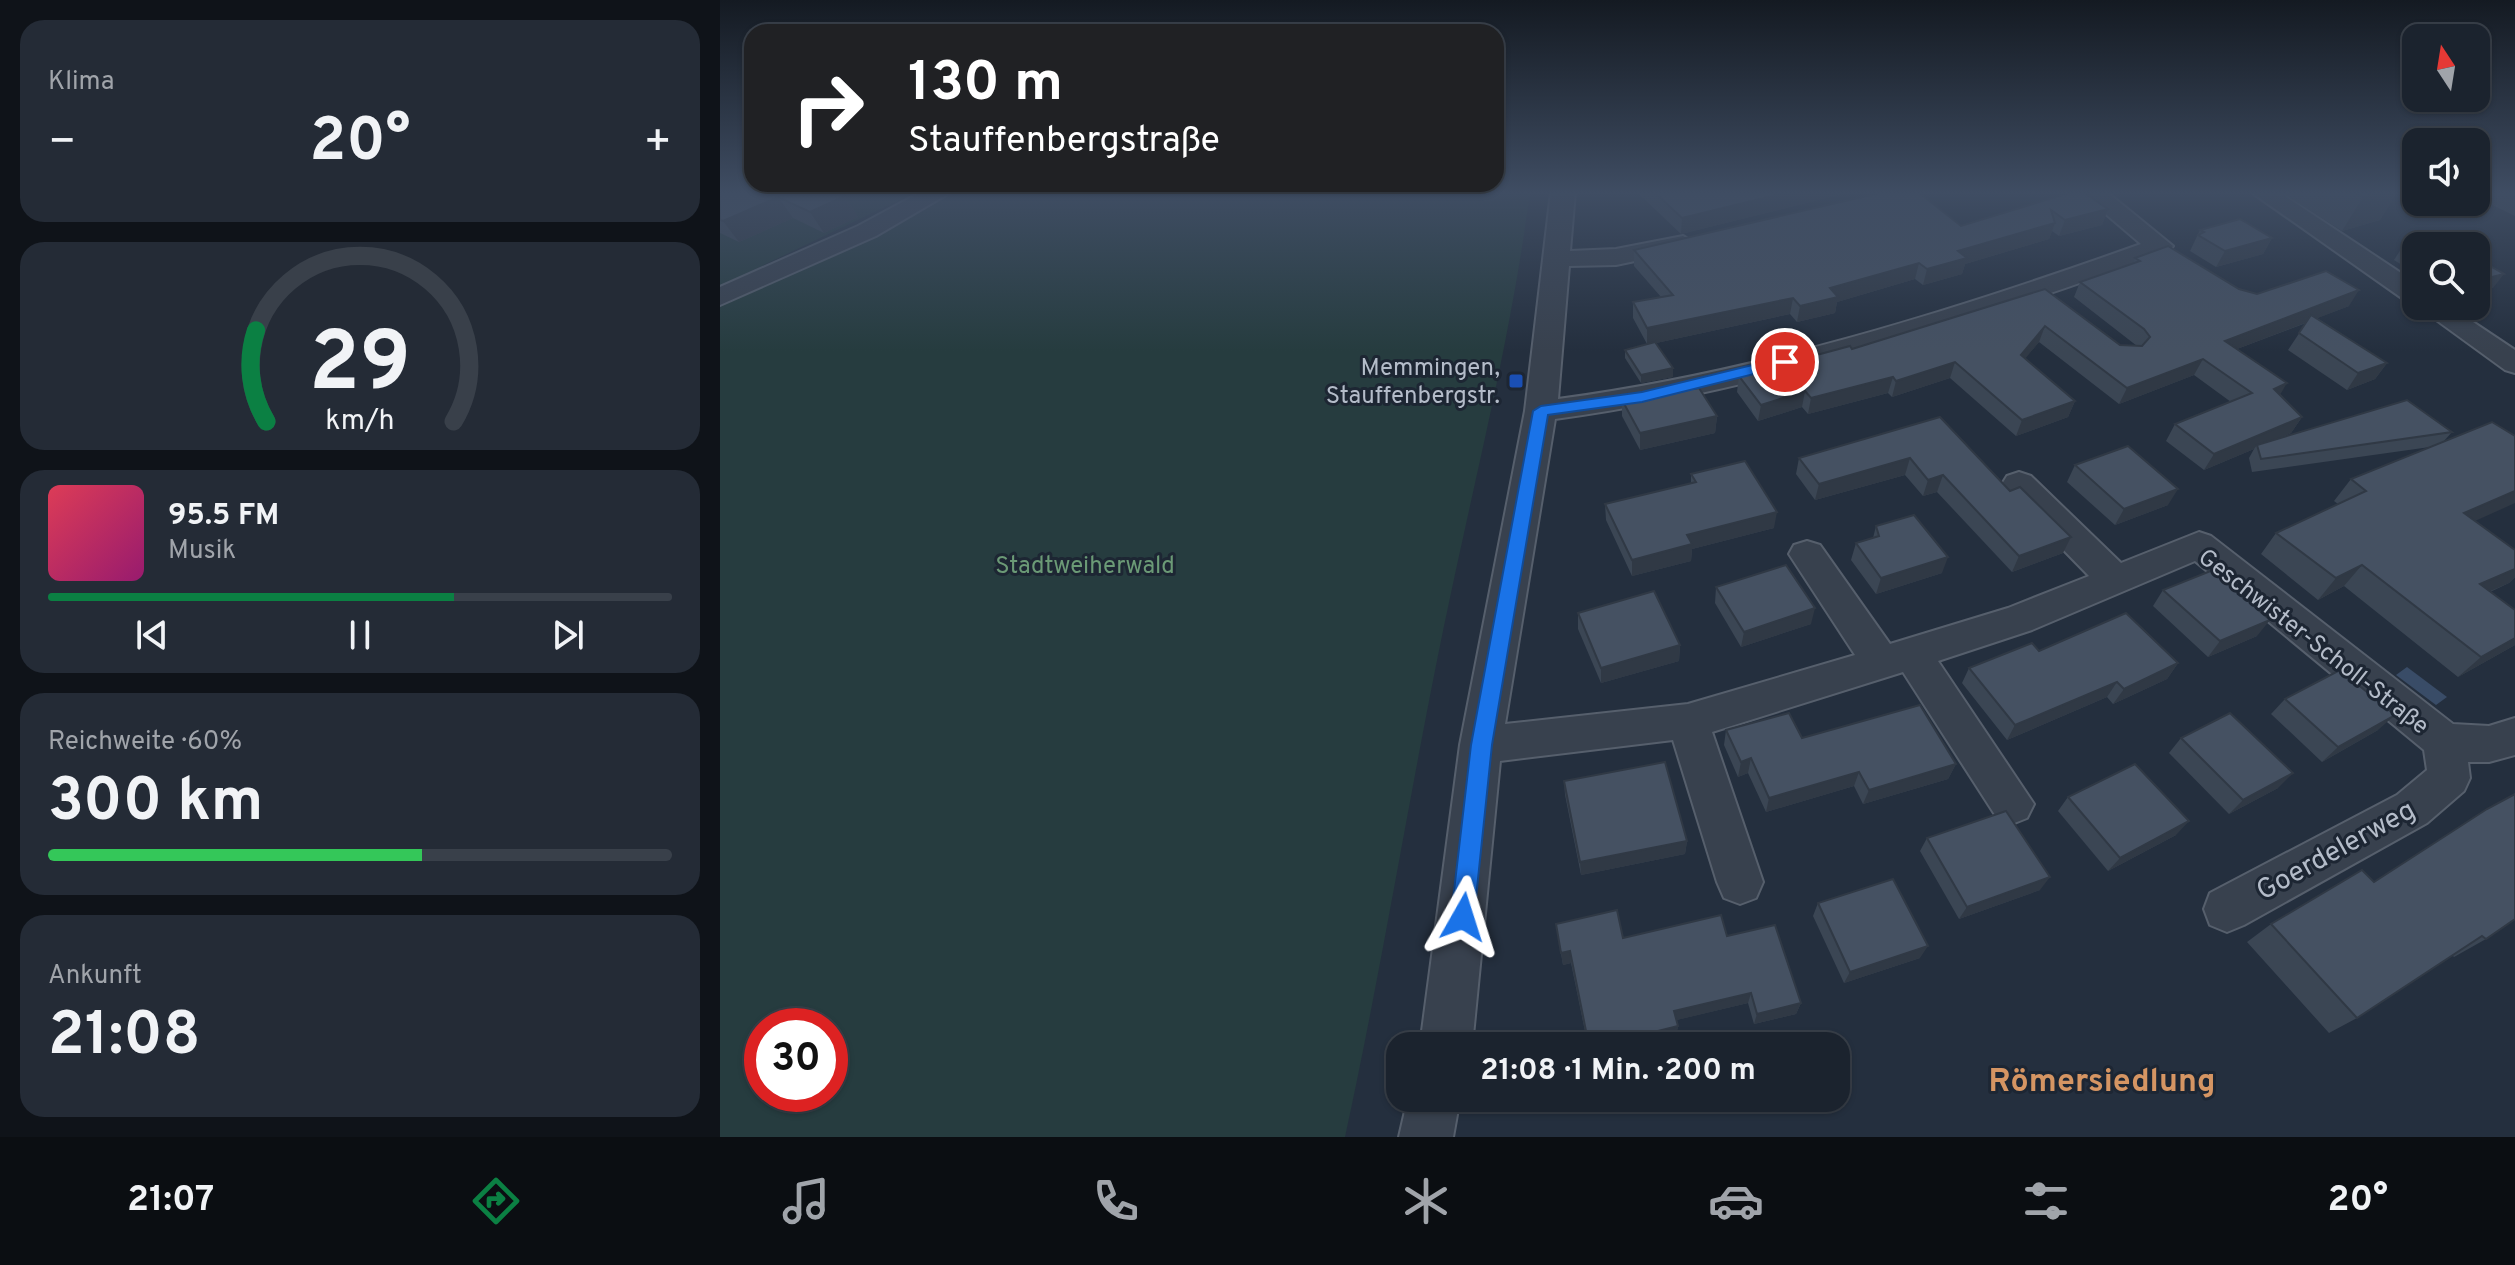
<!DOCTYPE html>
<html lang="de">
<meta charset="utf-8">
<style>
:root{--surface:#1b232e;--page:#242b36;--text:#f1f3f6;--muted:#a0a4aa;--line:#39404a;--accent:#0b8043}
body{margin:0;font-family:Overpass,sans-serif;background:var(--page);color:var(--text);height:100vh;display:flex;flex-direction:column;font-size:30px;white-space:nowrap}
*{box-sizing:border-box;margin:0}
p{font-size:26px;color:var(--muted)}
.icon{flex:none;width:44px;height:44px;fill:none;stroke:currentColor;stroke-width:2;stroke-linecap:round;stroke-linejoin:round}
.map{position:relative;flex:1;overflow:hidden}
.side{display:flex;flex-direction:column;gap:20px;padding:20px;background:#0f1319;width:720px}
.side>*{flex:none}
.guide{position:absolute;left:24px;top:24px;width:760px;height:168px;border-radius:24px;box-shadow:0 2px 6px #0004,0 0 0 2px var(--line);background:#202124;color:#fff;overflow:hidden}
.needle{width:52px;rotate:348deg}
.tools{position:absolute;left:1682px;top:24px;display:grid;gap:16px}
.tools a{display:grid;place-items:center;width:88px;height:88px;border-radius:16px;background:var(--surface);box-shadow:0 2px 6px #0004,0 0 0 2px var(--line);font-size:40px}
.speed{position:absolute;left:24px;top:1008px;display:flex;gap:16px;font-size:40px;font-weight:700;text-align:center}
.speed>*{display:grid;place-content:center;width:104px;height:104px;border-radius:50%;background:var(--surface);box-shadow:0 2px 6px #0004,0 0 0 2px var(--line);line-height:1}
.speed .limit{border:12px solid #d22;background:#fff;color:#111}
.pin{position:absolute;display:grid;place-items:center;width:68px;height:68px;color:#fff;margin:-34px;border:4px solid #fff;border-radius:50%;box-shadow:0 2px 8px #0007}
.me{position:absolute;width:88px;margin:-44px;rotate:6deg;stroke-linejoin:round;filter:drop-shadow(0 0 6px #0008)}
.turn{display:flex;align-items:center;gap:28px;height:168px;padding:0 32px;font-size:36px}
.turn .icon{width:104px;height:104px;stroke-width:2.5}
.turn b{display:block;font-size:56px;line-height:68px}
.big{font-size:60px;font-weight:700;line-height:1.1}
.side .widget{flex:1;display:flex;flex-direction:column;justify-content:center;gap:12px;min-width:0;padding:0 28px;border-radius:24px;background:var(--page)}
.side .dial{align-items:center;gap:0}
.dial svg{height:208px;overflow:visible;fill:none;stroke:var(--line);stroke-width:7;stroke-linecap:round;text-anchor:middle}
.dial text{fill:var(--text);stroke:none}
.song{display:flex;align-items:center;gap:24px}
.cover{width:96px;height:96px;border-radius:12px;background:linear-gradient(135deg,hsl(350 70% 55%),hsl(320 70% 35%))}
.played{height:8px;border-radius:4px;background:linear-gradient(90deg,var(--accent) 65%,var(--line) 65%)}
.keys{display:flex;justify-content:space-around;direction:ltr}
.heat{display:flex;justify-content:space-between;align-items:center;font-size:44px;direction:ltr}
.charge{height:12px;border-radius:6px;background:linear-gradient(90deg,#34c759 60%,var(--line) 0)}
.trip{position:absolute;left:666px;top:1032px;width:464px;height:80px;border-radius:24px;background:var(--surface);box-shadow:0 2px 6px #0004,0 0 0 2px var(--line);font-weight:700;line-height:80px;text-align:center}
.menu{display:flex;height:128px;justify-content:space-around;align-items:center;background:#0b0e12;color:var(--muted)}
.menu .icon{width:56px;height:56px}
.menu .selected{color:var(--accent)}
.menu b{font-size:36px;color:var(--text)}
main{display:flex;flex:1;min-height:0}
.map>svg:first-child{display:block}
.green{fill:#263c3f;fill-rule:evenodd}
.water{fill:#394c67}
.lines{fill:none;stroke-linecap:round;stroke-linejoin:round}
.minor-casing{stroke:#565f6c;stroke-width:4}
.minor{fill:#38414e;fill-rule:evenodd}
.wall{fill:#3b4654}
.shaded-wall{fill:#303945}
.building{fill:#455162;stroke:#303945;stroke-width:2}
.route{fill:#1a73e8;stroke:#114b97;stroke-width:2}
.transit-dot{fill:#1a4fb4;stroke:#1d2633;stroke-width:3}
.labels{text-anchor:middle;stroke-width:6;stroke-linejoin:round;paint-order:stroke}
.poi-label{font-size:24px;fill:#b4bcc9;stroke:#1d2633;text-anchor:end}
.park-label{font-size:24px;fill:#6b9a76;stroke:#1d2633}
.street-label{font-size:24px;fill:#b4bcc9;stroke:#1d2633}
.near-street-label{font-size:28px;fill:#b4bcc9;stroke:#1d2633}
.near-neighbourhood-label{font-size:32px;font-weight:bold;fill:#d59563;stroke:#1d2633}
</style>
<main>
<section class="side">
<div class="widget"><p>Klima</p>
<div class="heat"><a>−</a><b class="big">20°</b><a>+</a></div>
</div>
<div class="widget dial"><svg viewBox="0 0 100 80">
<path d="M14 69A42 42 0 1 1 86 69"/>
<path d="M14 69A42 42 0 0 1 10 34" stroke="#0b8043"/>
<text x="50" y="56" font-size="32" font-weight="700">29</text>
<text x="50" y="72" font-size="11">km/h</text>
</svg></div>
<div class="widget">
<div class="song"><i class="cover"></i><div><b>95.5 FM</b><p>Musik</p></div></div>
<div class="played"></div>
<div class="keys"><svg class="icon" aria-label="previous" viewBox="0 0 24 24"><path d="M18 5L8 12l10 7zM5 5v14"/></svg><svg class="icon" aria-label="pause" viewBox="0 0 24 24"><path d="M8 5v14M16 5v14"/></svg><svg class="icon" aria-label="next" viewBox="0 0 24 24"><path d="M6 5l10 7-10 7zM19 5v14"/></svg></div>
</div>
<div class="widget"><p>Reichweite · 60%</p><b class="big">300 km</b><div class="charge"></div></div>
<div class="widget"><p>Ankunft</p><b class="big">21:08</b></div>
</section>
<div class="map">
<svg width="1795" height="1137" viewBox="0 0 1795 1137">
<rect width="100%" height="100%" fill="#242f3e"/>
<g class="green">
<polygon points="0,192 196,192 0,286"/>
<path d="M235,192H810C791,339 754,481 724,626C689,796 662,967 625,1137H0V306ZM42,1026H110V1094H42Z"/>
</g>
<polygon class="water" points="1687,667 1727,697 1716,705 1676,675"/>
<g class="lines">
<g class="minor-casing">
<g id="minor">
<polygon points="201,192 231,192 156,236 0,305 0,287 138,226"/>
<path d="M831,192H855L850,251L896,249L963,236L976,244L972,249L896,265L849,266L838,399C1036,373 1233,311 1421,244L1360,192H1387L1453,246L1449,251C1255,322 1041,391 835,419L785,724L968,704L1135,655L1069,554L1074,545L1087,541L1100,545L1170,644L1288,608L1369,576L1287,492L1282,484L1287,476L1299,472L1311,476L1401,563L1479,532L1491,536L1733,724L1769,726L1795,718V755L1769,762H1748L1750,778L1744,791L1707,823L1524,925L1507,932L1490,925L1484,909L1490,893L1677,795L1707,770L1704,750L1475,561L1312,630L1218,661L1314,804L1307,818L1292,824L1277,818L1183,672L992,732L1043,882L1036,898L1020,904L1004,898L997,882L953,740L780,761L752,1046H700L740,745L805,411Z"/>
<polygon points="1531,192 1559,192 1696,283 1696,303 1686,301"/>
<polygon points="1697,306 1729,306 1795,350 1795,373 1785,370"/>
<polygon points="688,1098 740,1098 733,1137 679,1137"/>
</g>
</g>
<use href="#minor" class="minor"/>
</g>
<g class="wall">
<polygon points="0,192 145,192 127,200 138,217 104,233 73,218 19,242 0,233"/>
<polygon points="917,192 1130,192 961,234"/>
<polygon points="1352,192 1388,209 1382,225 1339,236 1332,231 1329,239 1245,264 1242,274 1203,285 1195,279 1117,302 1115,313 1077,322 1070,314 936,343 953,377 921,383 905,358 905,350 927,344 913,318 913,302 941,297 914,266 914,250 1241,226"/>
<polygon points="1561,192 1677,192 1660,220 1622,231"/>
<polygon points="1756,192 1795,192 1795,216 1756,197"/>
<polygon points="1480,230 1552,238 1543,254 1496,267 1470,251"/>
<polygon points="1683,246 1696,246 1696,274 1674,260"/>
<polygon points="1415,258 1537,294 1629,306 1597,318 1667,363 1655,379 1627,390 1568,350 1586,323 1517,349 1582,417 1571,433 1561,438 1732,432 1724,441 1755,521 1795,550 1795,577 1789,583 1770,592 1795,645 1738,677 1624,586 1598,600 1541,554 1556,533 1618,504 1614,501 1631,479 1710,447 1532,472 1529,458 1534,449 1484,470 1446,441 1455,424 1511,402 1474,375 1399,404 1319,342 1305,358 1355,401 1348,417 1296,436 1230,378 1172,397 1168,393 1088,414 1082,407 1038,421 1017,392 1019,376 1132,349 1325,289 1400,345 1417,346 1354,297 1360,282 1413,264"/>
<polygon points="902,400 997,416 995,433 920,450 902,416"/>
<polygon points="1220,417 1343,553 1292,572 1217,492 1203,496 1185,475 1095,500 1076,474 1079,458"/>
<polygon points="1355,465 1448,505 1395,525 1347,482"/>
<polygon points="971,474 1054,528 972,549 971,561 912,576 886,520 885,504 971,483"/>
<polygon points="1156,526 1222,573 1156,594 1131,560 1136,543 1153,538"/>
<polygon points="996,587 1091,624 1021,647 995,603"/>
<polygon points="1443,590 1537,636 1488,657 1433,606"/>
<polygon points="858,613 960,645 959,661 881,683 858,629"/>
<polygon points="1319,651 1458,663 1447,679 1393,704 1387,697 1287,740 1242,683 1249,668"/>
<polygon points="1565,699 1658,730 1602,762 1551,714"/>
<polygon points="1006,730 1082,738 1236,764 1228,779 1143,804 1134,786 1046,812 1028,773 1018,777 1004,745"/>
<polygon points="1461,738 1558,788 1509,814 1449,753"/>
<polygon points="844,781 967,841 965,854 861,875 845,795"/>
<polygon points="1348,797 1456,835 1388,871 1338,811"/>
<polygon points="1767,809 1766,939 1734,957 1732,955 1637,1018 1609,1033 1527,942 1551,924 1654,882"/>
<polygon points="1207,838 1320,890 1239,919 1200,851"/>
<polygon points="1098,903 1200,958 1124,983 1093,916"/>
<polygon points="838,936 903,938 1007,936 1081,1003 1076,1014 1034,1024 1028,1003 956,1020 958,1026 956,1036 916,1046 868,1046 851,963 843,965"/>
</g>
<g class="shaded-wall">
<polygon points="106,192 145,192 127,200 138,217 104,233 90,212"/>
<polygon points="1068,192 1130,192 961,234 962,218"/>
<polygon points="1660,192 1677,192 1660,220 1622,231 1643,197"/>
<polygon points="58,197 73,218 19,242 3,221"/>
<polygon points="1388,209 1382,225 1339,236 1345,220"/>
<polygon points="1335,223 1329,239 1245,264 1242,274 1203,285 1207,269 1238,251"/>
<polygon points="1552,238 1543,254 1496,267 1505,251"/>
<polygon points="1199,263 1195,279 1117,302 1115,313 1077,322 1080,306 1110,288"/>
<polygon points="1784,274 1773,288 1756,293 1756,281"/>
<polygon points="1639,290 1629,306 1496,357 1505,341"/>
<polygon points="1073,298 1070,314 927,345 927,328"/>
<polygon points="1325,326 1319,342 1295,371 1301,355"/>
<polygon points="1483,359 1474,375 1399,404 1407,388"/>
<polygon points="1235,362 1230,378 1172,397 1176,381"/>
<polygon points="1667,363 1655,379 1627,390 1638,373"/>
<polygon points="953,368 953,377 921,383 921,375"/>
<polygon points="1173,377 1168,393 1088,414 1091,398"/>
<polygon points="1567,383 1557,400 1554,389"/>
<polygon points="1085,391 1082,407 1038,421 1041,405"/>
<polygon points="1355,401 1348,417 1296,436 1302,420"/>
<polygon points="997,416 995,433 920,450 920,433"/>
<polygon points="1582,417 1571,433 1538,448 1537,445 1534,449 1484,470 1494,454"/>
<polygon points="1190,458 1185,475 1095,500 1099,484"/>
<polygon points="1223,475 1217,492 1203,496 1208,480"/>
<polygon points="1458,489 1448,505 1395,525 1404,509"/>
<polygon points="1795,491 1795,503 1724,535 1744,513"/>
<polygon points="1057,512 1054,528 972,549 971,561 912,576 912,560 967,535"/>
<polygon points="1351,537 1343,553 1292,572 1299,556"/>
<polygon points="1228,557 1222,573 1156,594 1161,578"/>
<polygon points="1642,565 1624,586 1598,600 1616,578"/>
<polygon points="1795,569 1795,577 1789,583 1738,605 1760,584"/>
<polygon points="1095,608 1091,624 1021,647 1024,632"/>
<polygon points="1550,620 1537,636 1488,657 1500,641"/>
<polygon points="1795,638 1795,645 1738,677 1761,657"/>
<polygon points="960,645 959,661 881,683 881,668"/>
<polygon points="1458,663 1447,679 1393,704 1404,689"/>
<polygon points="1397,682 1387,697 1287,740 1295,725"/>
<polygon points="1675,715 1658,730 1602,762 1618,747"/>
<polygon points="1031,758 1028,773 1018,777 1021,762"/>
<polygon points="1236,764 1228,779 1143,804 1149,790"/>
<polygon points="1139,772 1134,786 1046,812 1049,798"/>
<polygon points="1573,773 1558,788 1509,814 1523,800"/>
<polygon points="1469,821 1456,835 1388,871 1400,858"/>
<polygon points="967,841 965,854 861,875 860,862"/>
<polygon points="1330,877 1320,890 1239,919 1247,907"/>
<polygon points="1208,946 1200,958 1124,983 1130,972"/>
<polygon points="850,951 851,963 843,965 841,953"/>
<polygon points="1031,993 1028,1003 953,1021 954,1011"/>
<polygon points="1081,1003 1076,1014 1034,1024 1037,1014"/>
<polygon points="958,1026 956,1036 916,1046 878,1046"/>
</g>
<g class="building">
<polygon points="0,192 116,192 125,196 90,212 58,197 3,221 0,220"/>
<polygon points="934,192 1068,192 962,218"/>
<polygon points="1164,192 1198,192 1241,226 1352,192 1363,192 1388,209 1345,220 1331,210 1335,223 1238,251 1247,258 1207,269 1199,263 1110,288 1118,297 1080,306 1073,298 927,328 913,302 953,295 914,250"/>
<polygon points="1634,192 1660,192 1643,197"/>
<polygon points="1520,219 1552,238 1505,251 1478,235 1484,232 1480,230"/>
<polygon points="1717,235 1736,246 1696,246 1696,254 1683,246"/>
<polygon points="1448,246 1519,289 1537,294 1606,271 1639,290 1505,341 1567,383 1554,389 1582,417 1494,454 1455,424 1532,393 1483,359 1407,388 1325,326 1301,355 1355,401 1302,420 1235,362 1176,381 1173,377 1091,398 1085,391 1041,405 1019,376 1130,346 1132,349 1325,289 1400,345 1422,346 1430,337 1424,329 1360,282 1420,261 1415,258"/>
<polygon points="1756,258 1784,274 1756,281"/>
<polygon points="1591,315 1667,363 1638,373 1579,333"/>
<polygon points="935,342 953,368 921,375 905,350"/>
<polygon points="969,382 974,389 979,388 997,416 920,433 902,400"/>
<polygon points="1687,400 1732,432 1541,459 1537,445"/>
<polygon points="1220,417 1290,491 1300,487 1351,537 1299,556 1223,475 1208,480 1190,458 1099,484 1079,458"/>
<polygon points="1772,422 1795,436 1795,491 1744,513 1795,550 1795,569 1760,584 1795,610 1795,638 1761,657 1642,565 1616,578 1556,533 1646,491 1631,479"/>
<polygon points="1408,446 1458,489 1404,509 1355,465"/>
<polygon points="1025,461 1057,512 967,535 972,544 912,560 885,504 976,482 971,474"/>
<polygon points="1194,515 1228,557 1161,578 1136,543 1159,536 1156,526"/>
<polygon points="1066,565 1095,608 1024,632 996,587"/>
<polygon points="1493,570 1550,620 1500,641 1443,590"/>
<polygon points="934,591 960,645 881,668 858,613"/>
<polygon points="1406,613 1458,663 1404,689 1397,682 1295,725 1249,668 1312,643 1319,651"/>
<polygon points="1620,670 1675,715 1618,747 1565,699"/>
<polygon points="1200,705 1236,764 1149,790 1139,772 1049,798 1031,758 1021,762 1006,730 1069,713 1082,738"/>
<polygon points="1510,713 1573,773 1523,800 1461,738"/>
<polygon points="945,762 967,841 860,862 844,781"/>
<polygon points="1415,764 1469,821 1400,858 1348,797"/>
<polygon points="1795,794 1795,919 1766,939 1762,936 1637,1018 1551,924 1642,870 1654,882 1767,809"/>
<polygon points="1286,811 1330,877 1247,907 1207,838"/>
<polygon points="1173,879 1208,946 1130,972 1098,903"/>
<polygon points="897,910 903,938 1001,915 1007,936 1055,925 1081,1003 1037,1014 1031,993 954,1011 958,1026 878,1046 869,1046 850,951 841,953 836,924"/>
</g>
<linearGradient id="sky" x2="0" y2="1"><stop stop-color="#141a22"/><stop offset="0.55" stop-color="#3f4d63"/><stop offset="1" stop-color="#3f4d63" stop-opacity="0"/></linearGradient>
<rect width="1795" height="351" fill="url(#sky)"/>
<polygon class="route" points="1065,357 1070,359 1070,365 922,402 828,415 772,745 754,917 751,926 743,929 734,926 731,917 751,745 813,411 821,406 922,392"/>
<rect class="transit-dot" x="788" y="373" width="16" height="16" rx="4"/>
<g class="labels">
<g class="poi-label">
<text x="780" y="375">Memmingen,<tspan x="780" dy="28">Stauffenbergstr.</tspan></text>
</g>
<g class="park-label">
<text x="365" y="573">Stadtweiherwald</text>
</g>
<g class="street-label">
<text transform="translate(1594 641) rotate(38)" y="8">Geschwister-Scholl-Straße</text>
</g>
<g class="near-street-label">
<text transform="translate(1615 849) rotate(-29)" y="10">Goerdelerweg</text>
</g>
<g class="near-neighbourhood-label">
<text x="1382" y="1091">Römersiedlung</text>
</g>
</g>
</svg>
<div class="tools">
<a><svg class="needle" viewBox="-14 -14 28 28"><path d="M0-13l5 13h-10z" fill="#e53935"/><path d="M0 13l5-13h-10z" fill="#a0a4aa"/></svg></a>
<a><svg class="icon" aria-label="sound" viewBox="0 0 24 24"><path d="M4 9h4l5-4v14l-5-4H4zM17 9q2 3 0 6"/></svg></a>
<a><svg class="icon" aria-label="search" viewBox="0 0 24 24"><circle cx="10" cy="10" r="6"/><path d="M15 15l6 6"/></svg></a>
</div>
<div class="speed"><div class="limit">30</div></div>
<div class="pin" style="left:1065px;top:362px;background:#d93025"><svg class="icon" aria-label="arrive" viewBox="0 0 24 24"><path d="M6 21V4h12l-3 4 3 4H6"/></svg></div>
<svg class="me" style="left:743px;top:917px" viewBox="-20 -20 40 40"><path d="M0-17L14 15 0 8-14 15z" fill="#1a73e8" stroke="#fff" stroke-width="4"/></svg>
<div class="trip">21:08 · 1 Min. · 200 m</div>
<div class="guide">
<div class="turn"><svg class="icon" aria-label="right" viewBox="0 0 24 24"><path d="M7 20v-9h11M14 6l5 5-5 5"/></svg><div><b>130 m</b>Stauffenbergstraße</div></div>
</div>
</div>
</main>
<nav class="menu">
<b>21:07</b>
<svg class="icon selected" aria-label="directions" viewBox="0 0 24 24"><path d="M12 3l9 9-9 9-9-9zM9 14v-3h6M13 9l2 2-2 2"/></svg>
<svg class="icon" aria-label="music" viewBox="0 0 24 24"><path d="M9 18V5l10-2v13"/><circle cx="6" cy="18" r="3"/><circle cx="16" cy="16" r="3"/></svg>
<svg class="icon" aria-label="phone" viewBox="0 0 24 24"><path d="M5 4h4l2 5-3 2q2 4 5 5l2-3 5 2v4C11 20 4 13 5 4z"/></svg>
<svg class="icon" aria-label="climate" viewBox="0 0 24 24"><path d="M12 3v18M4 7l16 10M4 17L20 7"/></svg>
<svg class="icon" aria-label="car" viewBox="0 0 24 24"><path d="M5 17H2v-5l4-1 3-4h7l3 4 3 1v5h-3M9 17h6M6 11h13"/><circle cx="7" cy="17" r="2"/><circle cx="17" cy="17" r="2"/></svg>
<svg class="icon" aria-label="filters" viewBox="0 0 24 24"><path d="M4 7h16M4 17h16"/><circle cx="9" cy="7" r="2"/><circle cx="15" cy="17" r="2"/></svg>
<b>20°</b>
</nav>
